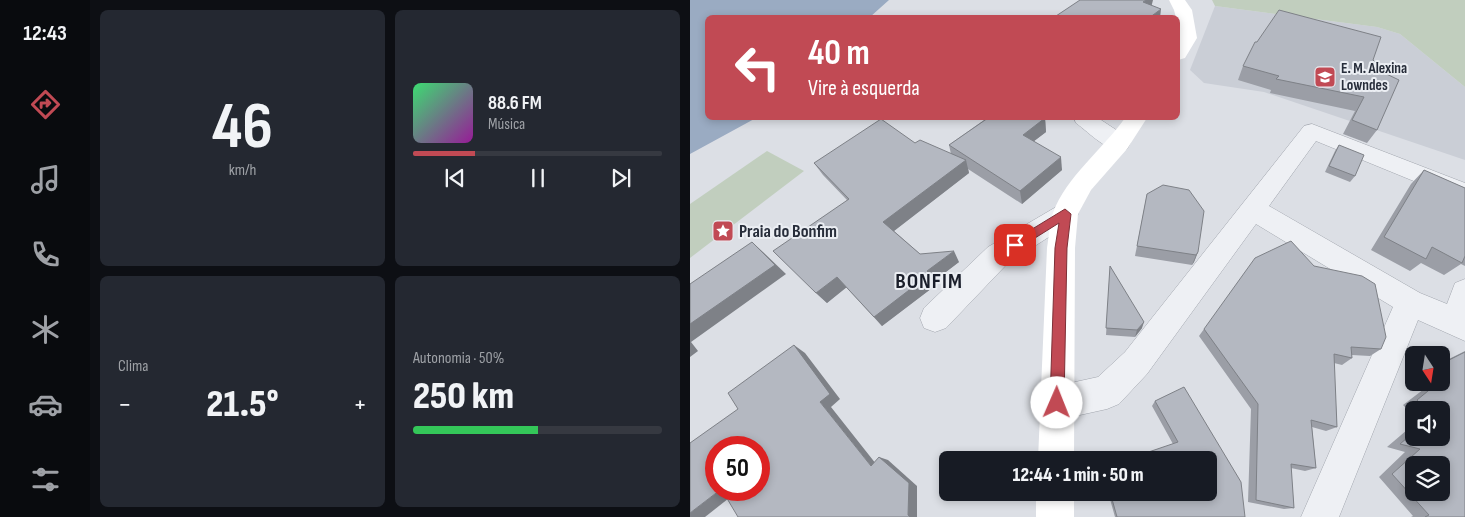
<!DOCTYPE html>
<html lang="pt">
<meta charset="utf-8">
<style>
:root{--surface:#171b24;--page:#242831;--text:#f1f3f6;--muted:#9ea1a6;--line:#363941;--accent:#c14a54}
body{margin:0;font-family:"Sofia Sans Condensed",sans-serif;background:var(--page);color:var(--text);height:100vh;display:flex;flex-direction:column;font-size:19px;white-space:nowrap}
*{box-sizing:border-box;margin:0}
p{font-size:16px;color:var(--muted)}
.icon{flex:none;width:28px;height:28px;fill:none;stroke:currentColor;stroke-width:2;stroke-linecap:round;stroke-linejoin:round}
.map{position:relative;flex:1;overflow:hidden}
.details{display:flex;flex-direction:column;gap:10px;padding:10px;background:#0d0f14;width:600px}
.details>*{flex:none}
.top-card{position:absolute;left:15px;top:15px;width:475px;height:105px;border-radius:8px;box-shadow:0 2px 8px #0003;background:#c14a54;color:#fff;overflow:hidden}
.needle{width:32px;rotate:168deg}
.tools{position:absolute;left:715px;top:346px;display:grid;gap:10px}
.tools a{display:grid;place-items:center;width:45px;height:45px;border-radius:8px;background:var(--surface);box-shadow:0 2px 8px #0003;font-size:25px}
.speed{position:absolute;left:15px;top:436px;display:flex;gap:10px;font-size:25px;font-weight:700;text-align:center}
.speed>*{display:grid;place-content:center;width:65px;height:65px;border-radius:50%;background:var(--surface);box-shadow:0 2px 8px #0003;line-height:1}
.speed .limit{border:8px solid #d22;background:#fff;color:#111}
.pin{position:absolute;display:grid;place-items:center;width:42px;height:42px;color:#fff;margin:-21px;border-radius:10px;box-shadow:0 2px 8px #0006}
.me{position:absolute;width:55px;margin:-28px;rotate:1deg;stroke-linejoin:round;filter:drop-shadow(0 0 4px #0008)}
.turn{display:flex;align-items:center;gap:18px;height:105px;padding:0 20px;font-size:22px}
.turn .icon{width:65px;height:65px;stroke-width:2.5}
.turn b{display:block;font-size:35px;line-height:42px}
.big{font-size:38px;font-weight:800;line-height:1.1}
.details .card{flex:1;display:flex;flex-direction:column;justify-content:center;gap:8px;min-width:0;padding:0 18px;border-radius:8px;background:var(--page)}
.details .dial{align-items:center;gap:0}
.dial b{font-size:65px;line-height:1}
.song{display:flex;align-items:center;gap:15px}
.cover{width:60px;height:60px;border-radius:8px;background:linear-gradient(135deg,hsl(140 70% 55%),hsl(300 70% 35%))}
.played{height:5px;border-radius:2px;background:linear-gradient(90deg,var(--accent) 25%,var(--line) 25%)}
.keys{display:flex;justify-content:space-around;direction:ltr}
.heat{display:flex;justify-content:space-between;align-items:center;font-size:28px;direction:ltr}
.charge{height:8px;border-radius:4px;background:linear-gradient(90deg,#34c759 50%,var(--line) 0)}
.details .tiles{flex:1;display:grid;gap:10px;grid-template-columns:repeat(2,1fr)}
.trip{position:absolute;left:249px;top:451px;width:278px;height:50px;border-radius:8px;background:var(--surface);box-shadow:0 2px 8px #0003;font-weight:800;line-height:50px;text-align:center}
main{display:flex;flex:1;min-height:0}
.tab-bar{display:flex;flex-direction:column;width:90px;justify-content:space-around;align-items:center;background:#090b0e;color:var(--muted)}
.tab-bar .icon{width:35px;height:35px}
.tab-bar .selected{color:var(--accent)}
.tab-bar b{font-size:22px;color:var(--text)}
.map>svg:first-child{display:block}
.built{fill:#caced6}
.green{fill:#c1cebe}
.water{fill:#9aabc2}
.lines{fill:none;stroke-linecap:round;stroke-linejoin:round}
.street-casing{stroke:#a2a6ae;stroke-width:1}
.street{fill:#eef0f4;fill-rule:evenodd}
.secondary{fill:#fff;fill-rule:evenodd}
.wall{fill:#9b9ea6}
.shaded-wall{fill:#7e8187}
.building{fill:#b4b8c1;stroke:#7e8187;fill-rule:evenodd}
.route{fill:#c14a54;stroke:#7d3037}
.labels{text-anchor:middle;stroke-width:4;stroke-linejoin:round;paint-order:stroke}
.far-poi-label{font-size:15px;font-weight:bold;fill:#272d3a;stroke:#ebeef3;text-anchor:start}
.poi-label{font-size:18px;font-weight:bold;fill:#272d3a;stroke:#ebeef3;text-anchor:start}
.district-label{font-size:22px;font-weight:bold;letter-spacing:1px;fill:#1a1e2a;stroke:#ebeef3}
</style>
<main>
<nav class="tab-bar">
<b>12:43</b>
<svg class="icon selected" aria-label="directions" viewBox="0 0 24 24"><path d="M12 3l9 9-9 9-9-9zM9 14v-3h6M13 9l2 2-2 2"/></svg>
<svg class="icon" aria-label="music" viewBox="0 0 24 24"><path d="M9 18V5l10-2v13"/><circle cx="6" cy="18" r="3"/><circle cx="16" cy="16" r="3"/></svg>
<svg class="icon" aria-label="phone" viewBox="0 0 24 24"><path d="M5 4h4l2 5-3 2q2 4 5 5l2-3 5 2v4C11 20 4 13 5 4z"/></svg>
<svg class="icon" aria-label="climate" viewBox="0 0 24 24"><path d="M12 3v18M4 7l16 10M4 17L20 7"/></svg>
<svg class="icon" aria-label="car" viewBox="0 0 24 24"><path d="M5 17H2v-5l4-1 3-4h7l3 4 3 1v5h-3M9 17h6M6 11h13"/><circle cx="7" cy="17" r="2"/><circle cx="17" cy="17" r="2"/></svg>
<svg class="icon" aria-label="filters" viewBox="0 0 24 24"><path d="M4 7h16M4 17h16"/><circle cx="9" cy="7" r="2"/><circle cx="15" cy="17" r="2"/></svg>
</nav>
<section class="details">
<div class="tiles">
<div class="card dial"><b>46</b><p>km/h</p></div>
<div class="card">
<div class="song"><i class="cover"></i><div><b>88.6 FM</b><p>Música</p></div></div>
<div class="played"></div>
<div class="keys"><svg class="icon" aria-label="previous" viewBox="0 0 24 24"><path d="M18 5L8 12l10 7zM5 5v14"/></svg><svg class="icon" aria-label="pause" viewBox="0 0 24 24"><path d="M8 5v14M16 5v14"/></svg><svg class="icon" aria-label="next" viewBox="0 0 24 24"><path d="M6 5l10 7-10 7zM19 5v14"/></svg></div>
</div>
<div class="card"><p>Clima</p>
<div class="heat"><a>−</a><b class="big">21.5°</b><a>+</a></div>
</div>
<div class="card"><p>Autonomia · 50%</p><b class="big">250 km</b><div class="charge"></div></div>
</div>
</section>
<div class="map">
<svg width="775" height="517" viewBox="0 0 775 517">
<rect width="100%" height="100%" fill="#dcdfe5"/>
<polygon class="built" points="525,6 687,27 710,34 775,87 775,160 574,92 514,83 500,70"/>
<g class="green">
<polygon points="522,0 775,0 775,87 710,34 687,27 525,6"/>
<polygon points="77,151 114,171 0,258 0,204"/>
</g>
<polygon class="water" points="0,0 199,0 180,17 18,18 18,118 66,118 0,154"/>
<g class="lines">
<g class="street-casing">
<g id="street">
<path d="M384,118H408L437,137L440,143L437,149C418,154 401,134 386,123Z"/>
<polygon points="622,124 775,183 775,202 626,141 579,206 730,293 757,304 765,283 775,279 775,341 728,320 649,517 611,517 703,307 566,224 457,374 429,404 417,409 367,420 355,415 350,403 355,391 367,386 408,377 435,352 614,126"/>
<polygon points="375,204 384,207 388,214 384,221 318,263 256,328 245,332 234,328 230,318 234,308 298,247 366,207"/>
</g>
</g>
<use href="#street" class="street"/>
<g class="secondary">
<polygon points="479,0 495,0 502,10 507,38 495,58 488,60 488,18 486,18 484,10"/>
<path d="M435,118H457L437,149L401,190L388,214L385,248L384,460H348L357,248C359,237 359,224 363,213C376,177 413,149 435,118Z"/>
<rect x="346" y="492" width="38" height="25"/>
</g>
</g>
<g class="wall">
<polygon points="683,60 687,130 677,143 653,134 665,111 580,93 581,90 548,80 553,66"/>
<polygon points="290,118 355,118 356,132 344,141 372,170 332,204 278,169 279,173 204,231 230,254 269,262 244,281 246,285 192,326 156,287 137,303 126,293 157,200 133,175 124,163 225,143 261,154 259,145 294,120"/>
<polygon points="649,145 665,176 660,182 635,172 645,151"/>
<polygon points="734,170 775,188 775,266 771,264 754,275 731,263 720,271 681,250 721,184"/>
<polygon points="457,194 508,252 504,262 502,265 445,256"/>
<polygon points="420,266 452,328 445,337 416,335"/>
<polygon points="624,266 691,349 680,356 662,355 662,358 652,365 644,363 647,427 636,431 622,427 626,468 615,471 601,468 604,508 594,509 558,502 561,409 509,336 514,329"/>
<polygon points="775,351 775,517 721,517 723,516 689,477 715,452 697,447 724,424 724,438 751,410 724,410 724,416 713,405 738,386 724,382 751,382 751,363"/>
<polygon points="724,377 724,382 716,381"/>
<polygon points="465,401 555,517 425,517 418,492 518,492 483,444 462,406"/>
</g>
<g class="shaded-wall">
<polygon points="456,0 463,0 461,8 453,2"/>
<polygon points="471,9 470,18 459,18"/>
<polygon points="355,118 356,132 335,148 333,135"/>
<polygon points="371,157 372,170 332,204 330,191"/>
<polygon points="276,160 279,173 200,234 193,222"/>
<polygon points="62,242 73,252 96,274 1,342 8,351 0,357 0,324"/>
<polygon points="264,251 269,262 244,281 246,285 192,326 184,317 237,271"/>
<polygon points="508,252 504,262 502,265 506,255"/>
<polygon points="147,277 157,287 137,303 126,293"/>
<polygon points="454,322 452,328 445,337 447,330"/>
<polygon points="104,345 115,353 150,399 141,407 190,469 181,466 130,402"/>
<polygon points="189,457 198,460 227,486 227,517 220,517 218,515"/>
<polygon points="30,490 48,491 15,517 0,517 0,513"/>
</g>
<g class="building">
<polygon points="390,0 456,0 453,2 471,9 459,18 363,18"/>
<polygon points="589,10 691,37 683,60 688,65 688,70 709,80 687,130 662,120 674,97 586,79 589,76 553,66 565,42 567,42"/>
<polygon points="298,118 355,118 333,135 371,157 330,191 259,145"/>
<polygon points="191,119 225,143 230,140 276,160 193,222 230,254 264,251 237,271 240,274 184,317 147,277 126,293 83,251 159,199 124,163"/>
<polygon points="649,145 674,155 665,176 639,166"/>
<polygon points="734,170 775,188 775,256 772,263 742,247 736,259 694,237"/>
<polygon points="473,185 499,190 514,211 508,252 506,255 447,246 457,194"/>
<polygon points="601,241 624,266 672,276 685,284 696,337 691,349 661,347 662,358 644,354 647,427 621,420 626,468 601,464 604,508 566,500 568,404 514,329 565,258"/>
<polygon points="62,242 85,265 0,324 0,284"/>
<polygon points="420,266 454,322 447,330 416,328"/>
<polygon points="104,345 140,394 130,402 181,466 189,457 219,483 218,515 220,517 48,517 32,490 69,490 69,448 26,448 26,490 30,490 0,513 0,443 48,409 38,393"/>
<path d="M775,352V517H735L739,515L702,474L730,449L710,444L724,432V438H751V410H736L727,400L749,382H751V381L753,380H751V364ZM724,465H751V492H724Z"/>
<polygon points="494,387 551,482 555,517 427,517 420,492 518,492 518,460 435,460 488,442 465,401"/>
</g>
<polygon class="route" points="375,209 381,214 377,248 374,403 372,408 367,410 362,408 360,403 365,248 369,223 329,248 321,248 320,245 321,242"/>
<defs>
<g id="school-square" transform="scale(1.125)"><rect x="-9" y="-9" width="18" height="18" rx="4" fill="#c14a54" stroke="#ebeef3"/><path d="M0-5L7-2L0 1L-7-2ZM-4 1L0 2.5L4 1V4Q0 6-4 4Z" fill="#fff"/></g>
<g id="sight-square" transform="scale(1.125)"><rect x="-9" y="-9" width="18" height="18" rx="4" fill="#c14a54" stroke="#ebeef3"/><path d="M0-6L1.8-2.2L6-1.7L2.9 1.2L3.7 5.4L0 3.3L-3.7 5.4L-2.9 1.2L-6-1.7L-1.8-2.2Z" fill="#fff"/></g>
</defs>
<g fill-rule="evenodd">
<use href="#school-square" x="635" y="77"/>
<use href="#sight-square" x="33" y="231"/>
</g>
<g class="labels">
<g class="far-poi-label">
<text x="651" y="73">E. M. Alexina<tspan x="651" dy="17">Lowndes</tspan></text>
</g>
<g class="poi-label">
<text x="49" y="237">Praia do Bonfim</text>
</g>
<g class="district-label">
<text x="239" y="288">BONFIM</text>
</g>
</g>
</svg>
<div class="tools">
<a><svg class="needle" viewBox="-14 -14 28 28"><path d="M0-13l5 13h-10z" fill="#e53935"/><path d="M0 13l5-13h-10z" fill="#9ea1a6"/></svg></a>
<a><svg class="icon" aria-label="sound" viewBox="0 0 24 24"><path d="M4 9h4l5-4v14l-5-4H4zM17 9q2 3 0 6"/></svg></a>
<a><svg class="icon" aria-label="layers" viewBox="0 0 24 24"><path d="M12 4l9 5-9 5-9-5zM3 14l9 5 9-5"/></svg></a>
</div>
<div class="speed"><div class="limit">50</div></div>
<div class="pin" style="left:325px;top:245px;background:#d93025"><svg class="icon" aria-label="arrive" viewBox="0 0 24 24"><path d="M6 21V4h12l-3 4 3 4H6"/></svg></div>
<svg class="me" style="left:367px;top:403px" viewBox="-20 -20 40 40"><circle r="19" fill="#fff"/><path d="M0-13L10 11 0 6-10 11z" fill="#c14a54"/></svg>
<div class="trip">12:44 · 1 min · 50 m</div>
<div class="top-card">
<div class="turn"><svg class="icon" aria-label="left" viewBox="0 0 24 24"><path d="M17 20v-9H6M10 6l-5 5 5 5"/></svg><div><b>40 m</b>Vire à esquerda</div></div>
</div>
</div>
</main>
